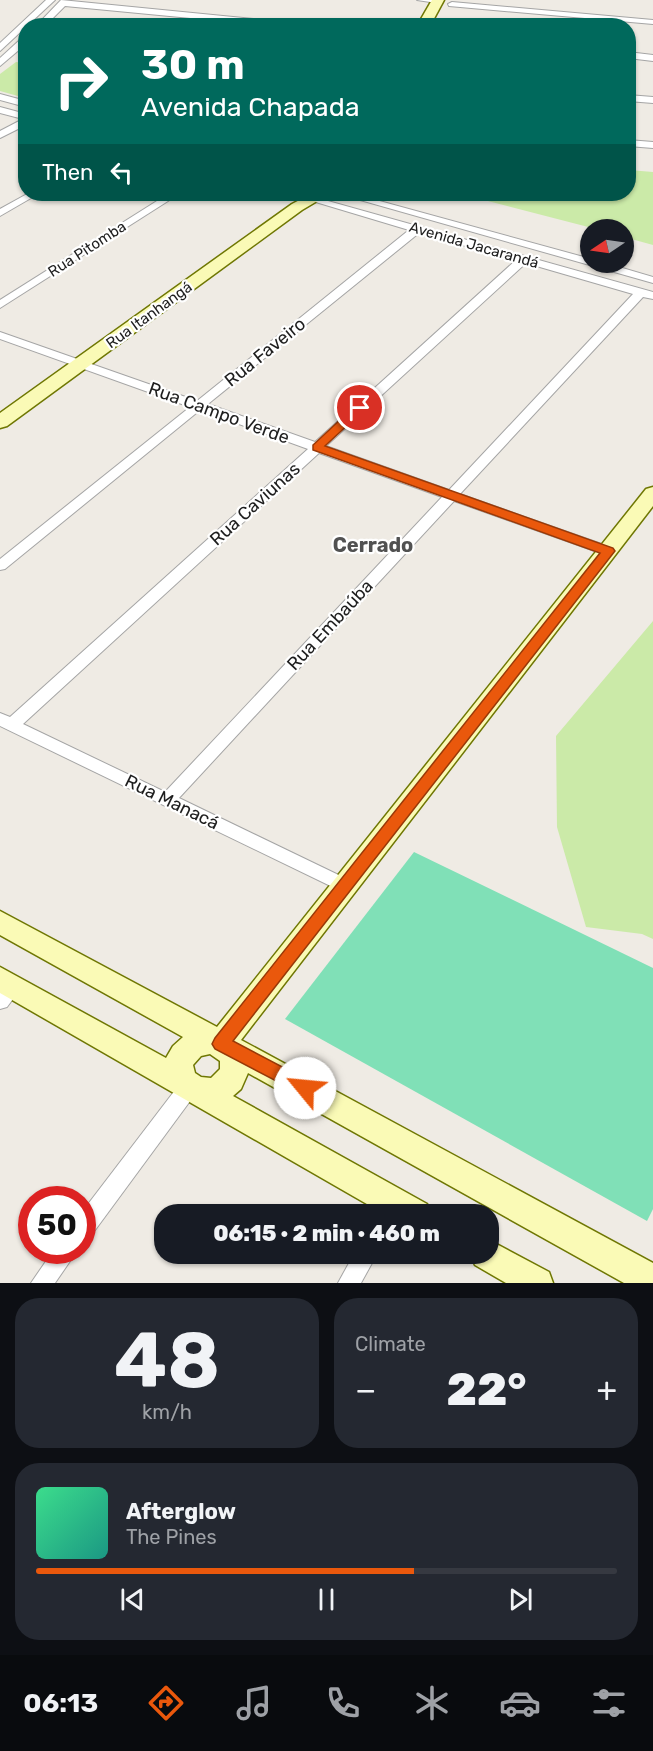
<!DOCTYPE html>
<meta charset="utf-8">
<style>
:root{--surface:#171b24;--page:#242831;--text:#f1f3f6;--muted:#9ea1a6;--line:#363941;--accent:#ea580c}
body{margin:0;font-family:Rubik,sans-serif;background:var(--page);color:var(--text);height:100vh;display:flex;flex-direction:column;font-size:22px;white-space:nowrap}
*{box-sizing:border-box;margin:0}
p{font-size:20px;color:var(--muted)}
.icon{flex:none;width:33px;height:33px;fill:none;stroke:currentColor;stroke-width:2;stroke-linecap:round;stroke-linejoin:round}
.map{position:relative;height:1283px;overflow:hidden}
.details{display:flex;flex-direction:column;gap:15px;padding:15px;background:#0d0f14;flex:1}
.details>*{flex:none}
.guide{position:absolute;left:18px;top:18px;width:618px;height:183px;border-radius:24px;box-shadow:0 2px 4px #0004;background:#00695c;color:#fff;overflow:hidden}
.needle{width:39px;rotate:257deg}
.buttons{position:absolute;left:580px;top:219px;display:grid;gap:12px}
.buttons a{display:grid;place-items:center;width:54px;height:54px;border-radius:50%;background:var(--surface);box-shadow:0 2px 4px #0004;font-size:30px}
.speed{position:absolute;left:18px;top:1186px;display:flex;gap:12px;font-size:30px;font-weight:700;text-align:center}
.speed>*{display:grid;place-content:center;width:78px;height:78px;border-radius:50%;background:var(--surface);box-shadow:0 2px 4px #0004;line-height:1}
.speed .limit{border:9px solid #d22;background:#fff;color:#111}
.pin{position:absolute;display:grid;place-items:center;width:51px;height:51px;color:#fff;margin:-26px;border:3px solid #fff;border-radius:50%;box-shadow:0 2px 6px #0007}
.me{position:absolute;width:66px;margin:-33px;rotate:298deg;stroke-linejoin:round;filter:drop-shadow(0 0 4px #0008)}
.turn{display:flex;align-items:center;gap:21px;height:126px;padding:0 24px;font-size:27px}
.turn .icon{width:78px;height:78px;stroke-width:2.5}
.turn b{display:block;font-size:42px;line-height:51px}
.then{display:flex;align-items:center;height:57px;padding:0 24px;background:#0003;gap:12px;font-size:22px}
.big{font-size:45px;font-weight:800;line-height:1.1}
.details .tile{flex:1;display:flex;flex-direction:column;justify-content:center;gap:9px;min-width:0;padding:0 21px;border-radius:24px;background:var(--page)}
.details .dial{align-items:center;gap:0}
.dial b{font-size:78px;line-height:1}
.song{display:flex;align-items:center;gap:18px}
.cover{width:72px;height:72px;border-radius:9px;background:linear-gradient(135deg,hsl(150 70% 55%),hsl(170 70% 35%))}
.played{height:6px;border-radius:3px;background:linear-gradient(90deg,var(--accent) 65%,var(--line) 65%)}
.keys{display:flex;justify-content:space-around;direction:ltr}
.heat{display:flex;justify-content:space-between;align-items:center;font-size:33px;direction:ltr}
.details .tiles{flex:1;display:grid;gap:15px;grid-template-columns:1fr 1fr}
.tile:last-child{grid-column:span 2}
.trip{position:absolute;left:154px;top:1204px;width:345px;height:60px;border-radius:24px;background:var(--surface);box-shadow:0 2px 4px #0004;font-weight:800;line-height:60px;text-align:center}
.tabs{display:flex;height:96px;justify-content:space-around;align-items:center;background:#090b0e;color:var(--muted)}
.tabs .icon{width:42px;height:42px}
.tabs .selected{color:var(--accent)}
.tabs b{font-size:27px;color:var(--text)}
.map>svg:first-child{display:block}
.grass{fill:#cbeaa8}
.pitch{fill:#80e0b7}
.lines{fill:none;stroke-linecap:round;stroke-linejoin:round}
.street-casing{stroke:#a5a5a5;stroke-width:2}
.secondary-casing{stroke:#6f7703;stroke-width:3}
.street{fill:#fff;fill-rule:evenodd}
.secondary{fill:#fafab6;fill-rule:evenodd}
.route{fill:#ea580c;stroke:#983908;stroke-width:1.5}
.labels{text-anchor:middle;stroke-width:4.5;stroke-linejoin:round;paint-order:stroke}
.far-street-label{font-size:15px;fill:#1e1e1e;stroke:#fff}
.street-label{font-size:18px;fill:#1e1e1e;stroke:#fff}
.neighbourhood-label{font-size:20px;font-weight:bold;fill:#515151;stroke:#fff}
</style>
<div class="map">
<svg width="653" height="1283" viewBox="0 0 653 1283">
<rect width="100%" height="100%" fill="#efebe4"/>
<g class="grass">
<polygon points="16,62 25,63 25,98 0,91 0,74"/>
<polygon points="629,170 653,172 653,245 624,237 624,230 596,229 461,194 628,194"/>
<polygon points="653,621 653,939 642,934 586,927 557,827 556,736"/>
</g>
<polygon class="pitch" points="414,852 653,968 653,1209 647,1221 285,1019"/>
<g class="lines">
<g class="street-casing">
<g id="street">
<polygon points="46,0 55,0 0,51 0,43"/>
<polygon points="61,0 304,24 308,26 273,26 65,6 45,26 36,26"/>
<polygon points="417,0 440,0 441,1 437,3"/>
<polygon points="452,2 653,20 653,24 449,6 448,4"/>
<polygon points="23,37 26,37 26,44 0,66 0,58"/>
<polygon points="628,52 653,55 653,61 628,58"/>
<polygon points="0,94 26,101 26,107 0,100"/>
<polygon points="628,95 653,97 653,103 628,101"/>
<polygon points="0,107 26,114 26,125 0,138 0,131 23,119 0,113"/>
<polygon points="628,140 653,142 653,148 628,146"/>
<polygon points="27,194 38,194 0,216 0,209"/>
<polygon points="168,194 179,194 0,308 0,300"/>
<path d="M289,194H303L653,292V299L643,297L460,494L613,548L615,551L613,554H603L454,501L179,798L351,881L354,886L351,891L345,893L0,726V713L10,717L308,449L200,410L5,569L0,570V559L190,407L0,339V332L197,401L409,230ZM419,233L516,260L315,442L208,404ZM526,263L633,294L449,490L326,446ZM319,453L442,497L165,792L23,724Z"/>
<polygon points="339,194 354,194 591,259 591,262 602,262 653,277 653,283"/>
<polygon points="13,979 20,981 22,987 7,1007 0,1009 0,988 6,981"/>
<polygon points="189,1078 196,1081 199,1087 196,1093 90,1237 82,1240 82,1212 182,1081"/>
<polygon points="53,1251 77,1251 55,1283 31,1283"/>
<polygon points="354,1254 377,1254 361,1283 338,1283"/>
</g>
</g>
<g class="secondary-casing">
<g id="secondary">
<polygon points="432,0 444,0 430,26 417,26"/>
<polygon points="311,194 329,194 302,210 7,426 0,428 0,413 292,204"/>
<path d="M653,487V506L241,1040L653,1263V1283H624L248,1073L241,1089L233,1096L427,1204L432,1215H386L0,993V967L166,1058L173,1046L183,1037L0,935V911L217,1027L646,489ZM210,1054L220,1061V1069L211,1078L201,1077L195,1073L193,1065L201,1056Z"/>
<polygon points="489,1240 549,1272 553,1283 506,1283 475,1265 470,1254 489,1254"/>
</g>
</g>
<use href="#street" class="street"/>
<use href="#secondary" class="secondary"/>
</g>
<polygon class="route" points="360,404 366,408 364,410 325,446 613,548 615,551 233,1041 311,1082 314,1088 311,1094 305,1096 215,1049 212,1044 215,1038 600,553 313,450 313,445 356,405"/>
<g class="labels">
<g class="far-street-label">
<text transform="translate(474 245) rotate(16)" y="5">Avenida Jacarandá</text>
<text transform="translate(87 249) rotate(-33)" y="5">Rua Pitomba</text>
<text transform="translate(149 315) rotate(-36)" y="5">Rua Itanhangá</text>
</g>
<g class="street-label">
<text transform="translate(265 352) rotate(-39)" y="6">Rua Faveiro</text>
<text transform="translate(219 413) rotate(20)" y="6">Rua Campo Verde</text>
<text transform="translate(255 504) rotate(-42)" y="6">Rua Caviunas</text>
<text transform="translate(330 625) rotate(-47)" y="6">Rua Embaúba</text>
<text transform="translate(172 802) rotate(26)" y="6">Rua Manacá</text>
</g>
<g class="neighbourhood-label">
<text x="373" y="552">Cerrado</text>
</g>
</g>
</svg>
<div class="buttons">
<a><svg class="needle" viewBox="-14 -14 28 28"><path d="M0-13l5 13h-10z" fill="#e53935"/><path d="M0 13l5-13h-10z" fill="#9ea1a6"/></svg></a>
</div>
<div class="speed"><div class="limit">50</div></div>
<div class="pin" style="left:360px;top:408px;background:#d93025"><svg class="icon" aria-label="arrive" viewBox="0 0 24 24"><path d="M6 21V4h12l-3 4 3 4H6"/></svg></div>
<svg class="me" style="left:305px;top:1088px" viewBox="-20 -20 40 40"><circle r="19" fill="#fff"/><path d="M0-13L10 11 0 6-10 11z" fill="#ea580c"/></svg>
<div class="trip">06:15 · 2 min · 460 m</div>
<div class="guide">
<div class="turn"><svg class="icon" aria-label="right" viewBox="0 0 24 24"><path d="M7 20v-9h11M14 6l5 5-5 5"/></svg><div><b>30 m</b>Avenida Chapada</div></div>
<div class="then">Then<svg class="icon" aria-label="left" viewBox="0 0 24 24"><path d="M17 20v-9H6M10 6l-5 5 5 5"/></svg></div>
</div>
</div>
<section class="details">
<div class="tiles">
<div class="tile dial"><b>48</b><p>km/h</p></div>
<div class="tile"><p>Climate</p>
<div class="heat"><a>−</a><b class="big">22°</b><a>+</a></div>
</div>
<div class="tile">
<div class="song"><i class="cover"></i><div><b>Afterglow</b><p>The Pines</p></div></div>
<div class="played"></div>
<div class="keys"><svg class="icon" aria-label="previous" viewBox="0 0 24 24"><path d="M18 5L8 12l10 7zM5 5v14"/></svg><svg class="icon" aria-label="pause" viewBox="0 0 24 24"><path d="M8 5v14M16 5v14"/></svg><svg class="icon" aria-label="next" viewBox="0 0 24 24"><path d="M6 5l10 7-10 7zM19 5v14"/></svg></div>
</div>
</div>
</section>
<nav class="tabs">
<b>06:13</b>
<svg class="icon selected" aria-label="directions" viewBox="0 0 24 24"><path d="M12 3l9 9-9 9-9-9zM9 14v-3h6M13 9l2 2-2 2"/></svg>
<svg class="icon" aria-label="music" viewBox="0 0 24 24"><path d="M9 18V5l10-2v13"/><circle cx="6" cy="18" r="3"/><circle cx="16" cy="16" r="3"/></svg>
<svg class="icon" aria-label="phone" viewBox="0 0 24 24"><path d="M5 4h4l2 5-3 2q2 4 5 5l2-3 5 2v4C11 20 4 13 5 4z"/></svg>
<svg class="icon" aria-label="climate" viewBox="0 0 24 24"><path d="M12 3v18M4 7l16 10M4 17L20 7"/></svg>
<svg class="icon" aria-label="car" viewBox="0 0 24 24"><path d="M5 17H2v-5l4-1 3-4h7l3 4 3 1v5h-3M9 17h6M6 11h13"/><circle cx="7" cy="17" r="2"/><circle cx="17" cy="17" r="2"/></svg>
<svg class="icon" aria-label="filters" viewBox="0 0 24 24"><path d="M4 7h16M4 17h16"/><circle cx="9" cy="7" r="2"/><circle cx="15" cy="17" r="2"/></svg>
</nav>
